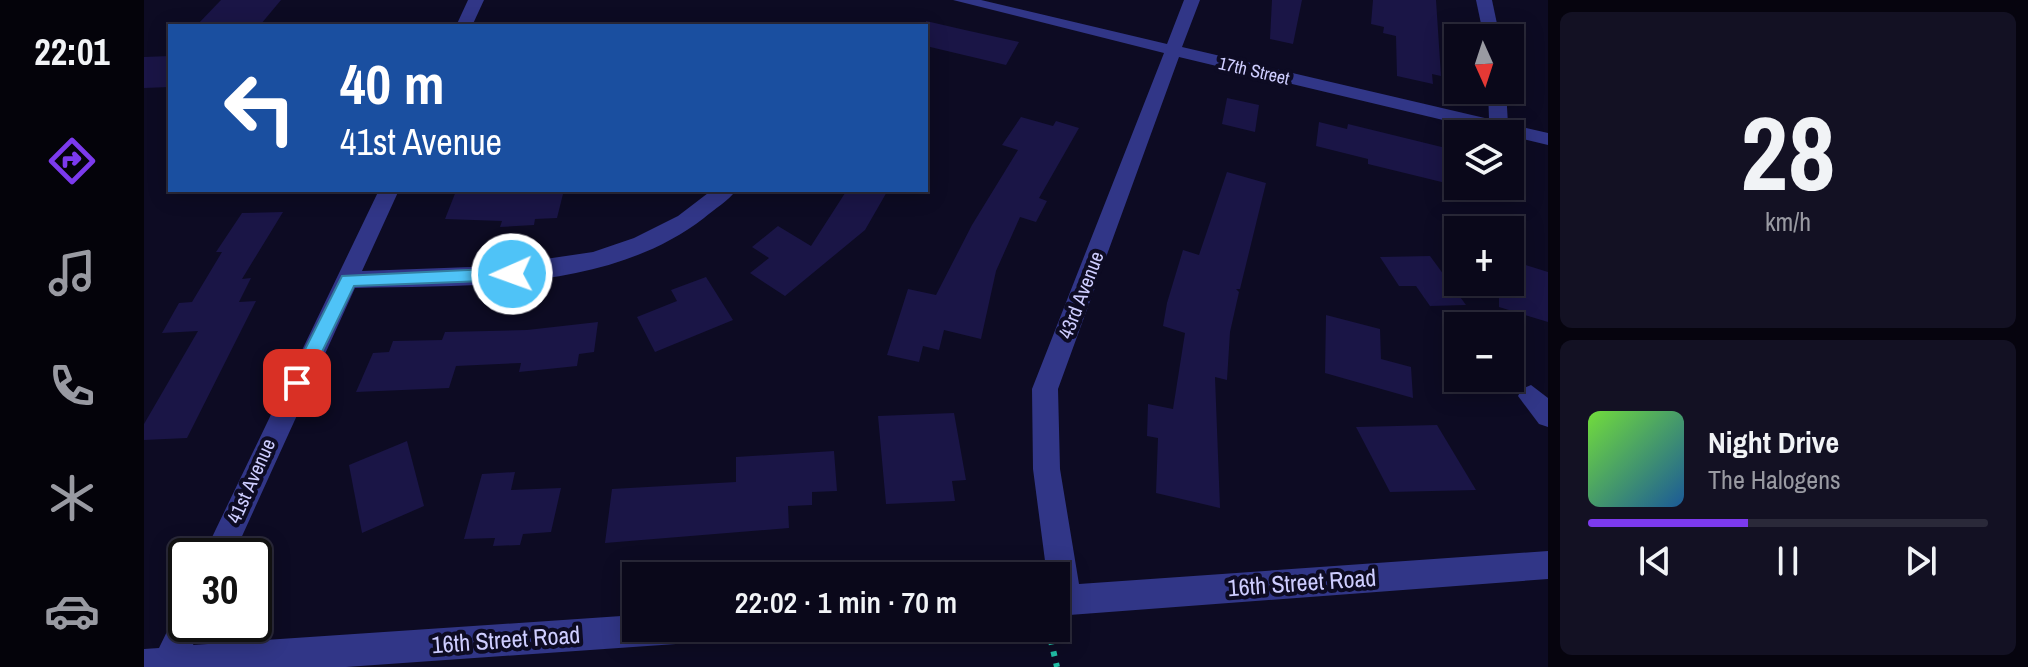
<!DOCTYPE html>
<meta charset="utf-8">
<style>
:root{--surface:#0a081a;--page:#131123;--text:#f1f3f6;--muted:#999aa2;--line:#2a2939;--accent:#7c3aed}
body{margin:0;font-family:"Archivo Narrow",sans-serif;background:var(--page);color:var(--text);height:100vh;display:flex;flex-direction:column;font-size:30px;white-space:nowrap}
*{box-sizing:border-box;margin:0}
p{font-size:26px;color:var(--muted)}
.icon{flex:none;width:44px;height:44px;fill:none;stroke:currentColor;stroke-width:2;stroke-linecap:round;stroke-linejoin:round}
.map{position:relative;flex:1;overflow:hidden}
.details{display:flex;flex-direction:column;gap:12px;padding:12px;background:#06040e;width:480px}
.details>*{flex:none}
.hud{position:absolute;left:24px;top:24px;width:760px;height:168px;border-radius:0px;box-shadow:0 4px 20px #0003,0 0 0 2px var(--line);background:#1a4fa0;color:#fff;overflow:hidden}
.needle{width:52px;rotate:177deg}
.tools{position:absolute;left:1300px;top:24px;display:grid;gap:16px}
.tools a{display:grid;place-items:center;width:80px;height:80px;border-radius:0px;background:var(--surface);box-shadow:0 4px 20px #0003,0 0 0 2px var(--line);font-size:40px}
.speed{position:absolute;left:24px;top:538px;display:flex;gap:16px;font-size:40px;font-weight:700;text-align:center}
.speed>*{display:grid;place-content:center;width:104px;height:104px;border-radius:50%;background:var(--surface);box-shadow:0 4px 20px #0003,0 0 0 2px var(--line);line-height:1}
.speed .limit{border:4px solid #111;border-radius:12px;background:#fff;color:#111}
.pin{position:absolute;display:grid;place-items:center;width:68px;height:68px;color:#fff;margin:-34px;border-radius:16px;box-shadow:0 4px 12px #0006}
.me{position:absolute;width:88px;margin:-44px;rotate:268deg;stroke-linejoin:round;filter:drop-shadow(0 0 6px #0008)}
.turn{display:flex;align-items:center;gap:28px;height:168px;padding:0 40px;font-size:36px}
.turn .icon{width:104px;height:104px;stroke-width:2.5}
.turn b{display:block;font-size:56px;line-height:68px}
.details .card{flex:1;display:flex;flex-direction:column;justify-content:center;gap:12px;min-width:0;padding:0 28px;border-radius:12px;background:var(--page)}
.details .dial{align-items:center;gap:0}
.dial b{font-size:104px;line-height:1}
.song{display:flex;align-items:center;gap:24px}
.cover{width:96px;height:96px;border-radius:12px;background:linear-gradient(135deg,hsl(100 70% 55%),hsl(210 70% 35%))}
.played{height:8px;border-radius:4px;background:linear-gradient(90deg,var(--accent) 40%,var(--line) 40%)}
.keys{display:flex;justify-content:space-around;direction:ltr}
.trip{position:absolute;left:478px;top:562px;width:448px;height:80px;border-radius:0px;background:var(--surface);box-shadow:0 4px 20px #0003,0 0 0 2px var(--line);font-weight:600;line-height:80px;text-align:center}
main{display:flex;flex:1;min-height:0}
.dock{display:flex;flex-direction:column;width:144px;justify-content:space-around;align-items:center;background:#04030a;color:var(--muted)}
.dock .icon{width:56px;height:56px}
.dock .selected{color:var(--accent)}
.dock b{font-size:36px;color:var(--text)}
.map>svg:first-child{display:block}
.building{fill:#1a1546}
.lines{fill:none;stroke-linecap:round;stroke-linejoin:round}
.path{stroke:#21bfa6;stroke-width:6;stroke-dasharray:5 7;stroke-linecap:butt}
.minor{fill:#313687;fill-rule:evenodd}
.route{fill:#4fc3f7;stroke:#337fa1;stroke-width:2}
.labels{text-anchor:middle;stroke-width:8;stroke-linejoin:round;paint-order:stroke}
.far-street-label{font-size:18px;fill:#cecdff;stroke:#0d0b23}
.street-label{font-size:20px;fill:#cecdff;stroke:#0d0b23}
.near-street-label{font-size:24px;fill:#cecdff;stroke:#0d0b23}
</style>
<main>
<nav class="dock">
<b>22:01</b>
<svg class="icon selected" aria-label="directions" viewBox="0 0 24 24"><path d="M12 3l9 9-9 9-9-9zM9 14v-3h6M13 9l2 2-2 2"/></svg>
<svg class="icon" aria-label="music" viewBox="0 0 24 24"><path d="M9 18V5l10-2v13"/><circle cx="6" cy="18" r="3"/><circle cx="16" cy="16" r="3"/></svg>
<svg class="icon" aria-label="phone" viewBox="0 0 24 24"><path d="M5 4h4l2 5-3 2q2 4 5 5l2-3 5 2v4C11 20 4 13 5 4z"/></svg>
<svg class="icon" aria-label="climate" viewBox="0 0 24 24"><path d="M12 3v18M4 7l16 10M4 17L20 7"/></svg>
<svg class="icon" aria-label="car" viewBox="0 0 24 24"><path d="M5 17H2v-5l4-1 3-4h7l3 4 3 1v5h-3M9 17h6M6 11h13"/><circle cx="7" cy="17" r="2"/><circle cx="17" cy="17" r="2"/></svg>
</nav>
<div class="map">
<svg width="1404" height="667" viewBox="0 0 1404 667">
<rect width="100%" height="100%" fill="#0d0b23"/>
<g class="building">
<polygon points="77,0 137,0 117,24 53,25"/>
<polygon points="1128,0 1158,0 1149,44 1126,39"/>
<polygon points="1229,0 1292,0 1297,76 1288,74 1289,84 1253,76 1252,36 1239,33 1240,27 1227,24"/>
<polygon points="782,21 821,30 875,42 862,65 782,46"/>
<polygon points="26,56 26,87 0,88 0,57"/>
<polygon points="1083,98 1115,105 1111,132 1078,124"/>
<polygon points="877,117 909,126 912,121 935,128 895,198 903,201 892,222 876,217 852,271 837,339 800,330 795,350 779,346 775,362 743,355 764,289 792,295 828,225 874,150 858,145"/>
<polygon points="1175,122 1203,129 1204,124 1314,151 1314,186 1224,164 1224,159 1172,146"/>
<polygon points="1083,172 1122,183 1096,289 1092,289 1095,292 1086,332 1083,380 1071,377 1076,508 1012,493 1014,438 1003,436 1004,404 1029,409 1041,333 1019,326 1023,303 1039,250 1055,255"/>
<polygon points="420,190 413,218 391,219 390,225 356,227 358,221 301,219 312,191"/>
<polygon points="703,190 744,190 721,230 641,296 606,273 625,258 608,247 634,226 667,246"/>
<polygon points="139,212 98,279 107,278 95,302 112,301 43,438 0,440 0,424 54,331 18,333 35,303 48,302 78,252 72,252 98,213"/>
<polygon points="1286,256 1322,305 1286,306 1272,286 1255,286 1236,257"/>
<polygon points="1366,260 1404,272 1404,322 1355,307 1355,282 1366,282"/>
<polygon points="562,277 589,320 511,352 493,317 533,301 527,290"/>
<polygon points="1182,315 1236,329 1237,359 1267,367 1269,398 1181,373"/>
<polygon points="454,322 450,352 435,354 433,366 375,372 377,363 312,366 305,388 212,392 229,353 245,352 249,341 298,340 301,332 383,330"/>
<polygon points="810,413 822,480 808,481 811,501 742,504 734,416"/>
<polygon points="1293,425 1332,490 1246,492 1212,427"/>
<polygon points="263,441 280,506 218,533 205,465"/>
<polygon points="690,451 693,491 668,492 668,505 644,506 645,528 461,543 468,489 592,482 592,457"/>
<polygon points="371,472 367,490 417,488 407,532 379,534 376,545 349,546 351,538 320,539 338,474"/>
</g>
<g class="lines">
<polyline class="path" points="904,628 913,667"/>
<g class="minor">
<polygon points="324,0 340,0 328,26 312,26"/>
<polygon points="809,0 837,0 1023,44 1040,0 1056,0 1038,47 1345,119 1344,90 1362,90 1364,124 1404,133 1404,145 1035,57 914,389 916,469 935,584 1404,551 1404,579 912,616 912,576 903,576 889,469 888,389 1020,53"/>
<polygon points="1332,0 1348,0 1356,38 1340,38"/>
<path d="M235,190H255L218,271L354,266L449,252L490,238L534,216L568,190H592C585,201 570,209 560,218C464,292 325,285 211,288L89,556H59Z"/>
<polygon points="1387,385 1404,398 1404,427 1395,424 1374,396 1378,389"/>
<polygon points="42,609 42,624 59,624 49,645 492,615 492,628 548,628 543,639 532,644 202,667 0,667 0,649 15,648 32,613"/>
</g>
</g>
<polygon class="route" points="368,268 377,274 368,280 210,286 160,389 146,389 144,383 198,276"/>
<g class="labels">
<g class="far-street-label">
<text transform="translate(1110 71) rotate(13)" y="6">17th Street</text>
</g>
<g class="street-label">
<text transform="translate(937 295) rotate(-69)" y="7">43rd Avenue</text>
<text transform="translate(107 481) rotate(-66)" y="7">41st Avenue</text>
</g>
<g class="near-street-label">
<text transform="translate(1158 583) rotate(-4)" y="8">16th Street Road</text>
<text transform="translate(362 640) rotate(-4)" y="8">16th Street Road</text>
</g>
</g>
</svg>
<div class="tools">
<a><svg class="needle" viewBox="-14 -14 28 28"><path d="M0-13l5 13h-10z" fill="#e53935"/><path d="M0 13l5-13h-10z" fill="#999aa2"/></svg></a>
<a><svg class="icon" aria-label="layers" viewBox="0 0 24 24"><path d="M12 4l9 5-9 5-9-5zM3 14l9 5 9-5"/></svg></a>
<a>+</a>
<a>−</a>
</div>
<div class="speed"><div class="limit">30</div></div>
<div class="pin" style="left:153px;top:383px;background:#d93025"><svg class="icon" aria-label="arrive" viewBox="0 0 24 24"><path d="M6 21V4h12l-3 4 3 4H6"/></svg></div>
<svg class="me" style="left:368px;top:274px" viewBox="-20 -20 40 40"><circle r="17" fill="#4fc3f7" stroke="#fff" stroke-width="3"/><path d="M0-11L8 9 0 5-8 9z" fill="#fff"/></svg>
<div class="trip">22:02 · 1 min · 70 m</div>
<div class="hud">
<div class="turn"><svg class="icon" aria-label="left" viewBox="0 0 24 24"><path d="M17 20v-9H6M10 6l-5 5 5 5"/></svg><div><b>40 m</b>41st Avenue</div></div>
</div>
</div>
<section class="details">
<div class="card dial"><b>28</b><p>km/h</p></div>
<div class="card">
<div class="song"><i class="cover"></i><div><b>Night Drive</b><p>The Halogens</p></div></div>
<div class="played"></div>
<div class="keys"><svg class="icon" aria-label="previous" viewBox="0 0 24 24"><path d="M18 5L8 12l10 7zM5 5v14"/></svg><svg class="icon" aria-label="pause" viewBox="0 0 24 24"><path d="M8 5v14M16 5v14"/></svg><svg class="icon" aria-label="next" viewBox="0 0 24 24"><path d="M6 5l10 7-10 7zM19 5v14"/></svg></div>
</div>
</section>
</main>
